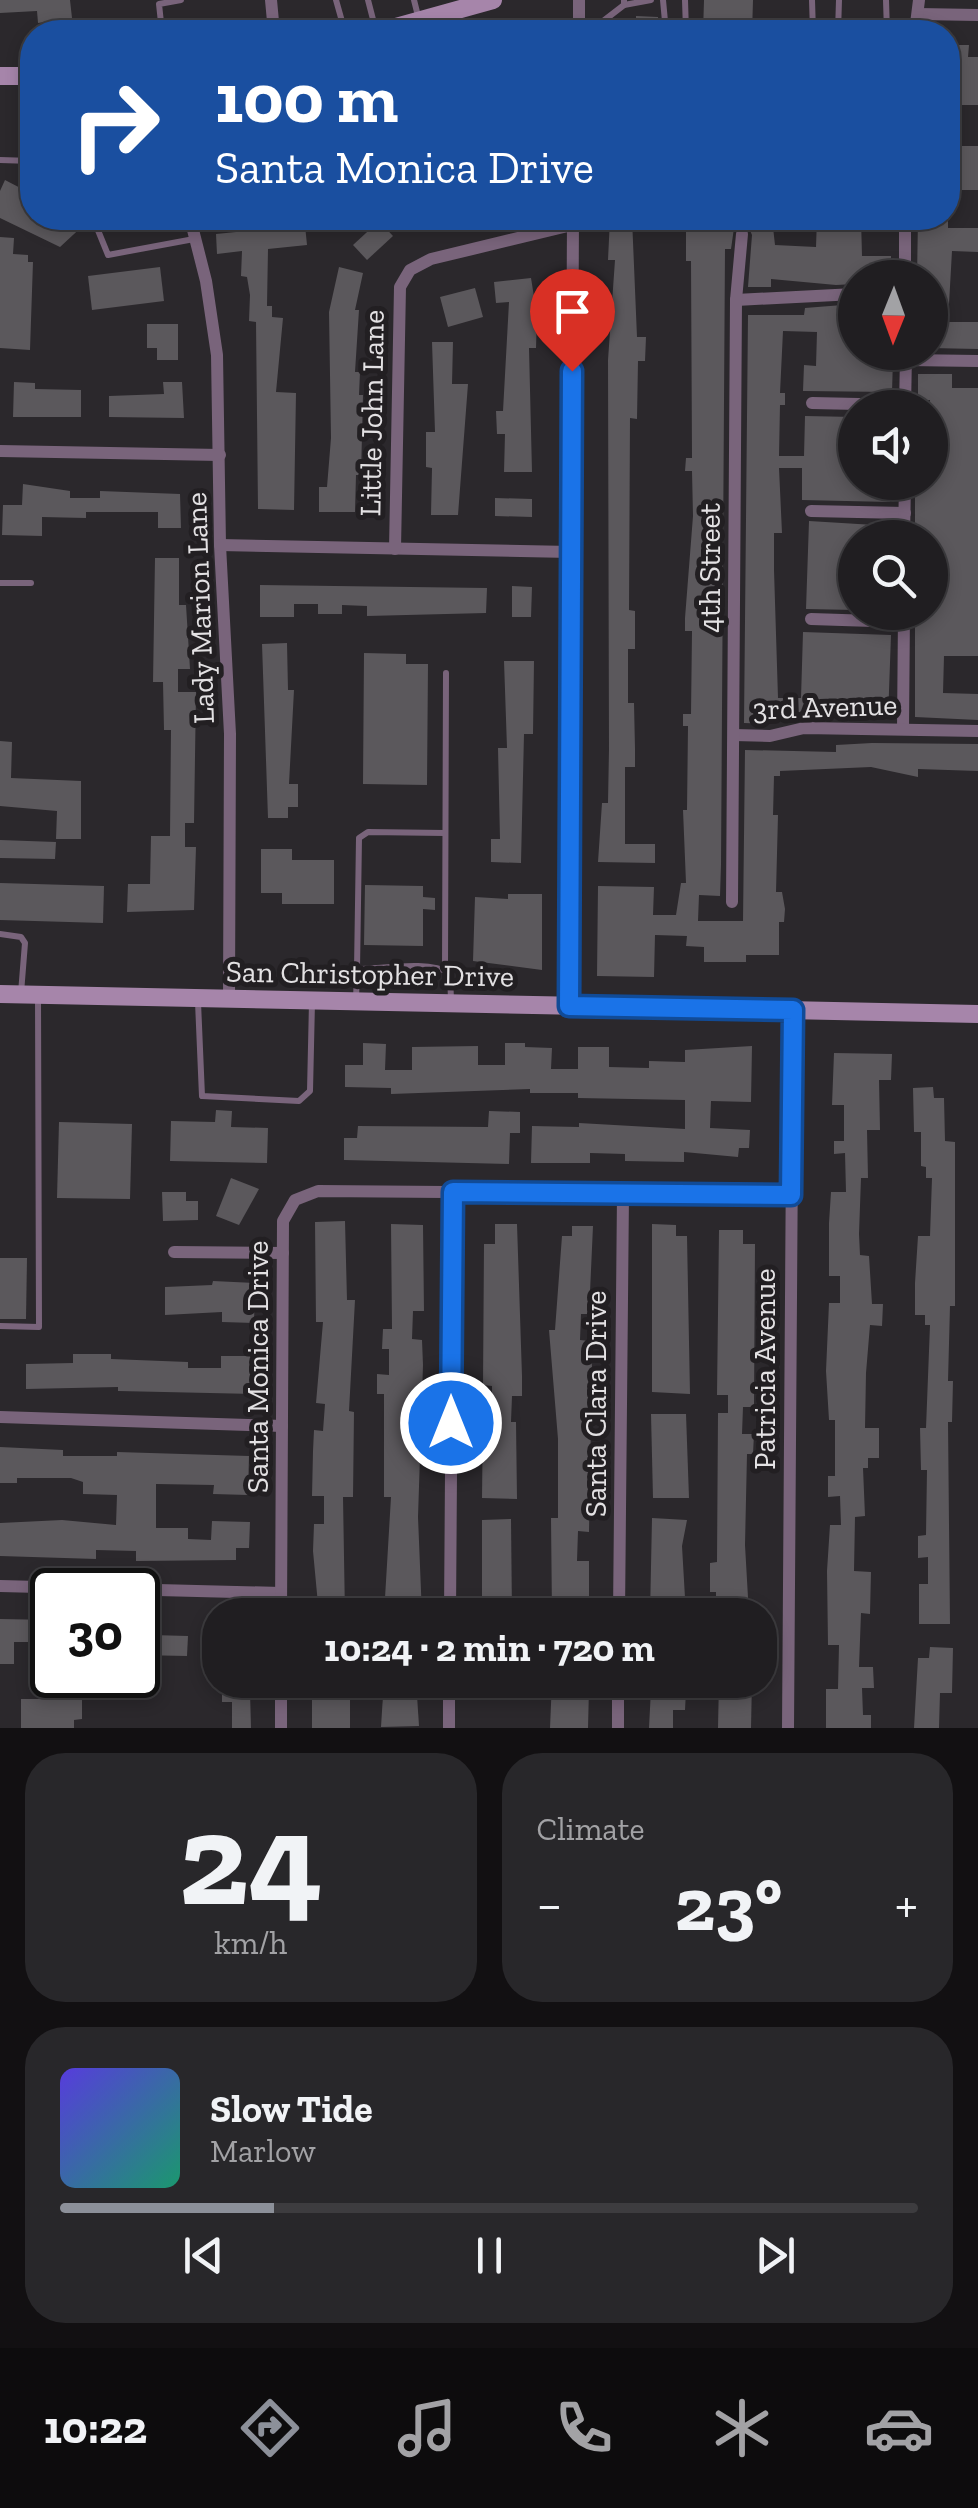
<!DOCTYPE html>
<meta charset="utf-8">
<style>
:root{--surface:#201e21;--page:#28272a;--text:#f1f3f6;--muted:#a2a2a5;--line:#3d3c3f;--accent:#8c9099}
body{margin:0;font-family:"Zilla Slab",serif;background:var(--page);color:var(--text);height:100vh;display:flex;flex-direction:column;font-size:38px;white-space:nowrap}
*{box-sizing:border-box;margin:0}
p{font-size:32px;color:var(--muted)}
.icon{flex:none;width:55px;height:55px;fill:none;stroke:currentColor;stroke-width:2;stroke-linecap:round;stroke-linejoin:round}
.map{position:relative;height:1728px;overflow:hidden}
.sheet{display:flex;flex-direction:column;gap:25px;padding:25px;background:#121012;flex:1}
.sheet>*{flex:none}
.hud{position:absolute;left:20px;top:20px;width:940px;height:210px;border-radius:40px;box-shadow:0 5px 15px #0003,0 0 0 2px var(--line);background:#1a4fa0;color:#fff;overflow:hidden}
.needle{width:65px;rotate:181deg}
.fabs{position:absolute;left:838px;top:260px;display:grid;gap:20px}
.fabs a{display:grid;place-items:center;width:110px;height:110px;border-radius:50%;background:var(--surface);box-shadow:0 5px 15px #0003,0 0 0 2px var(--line);font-size:50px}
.speed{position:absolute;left:30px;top:1568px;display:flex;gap:20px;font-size:50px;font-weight:700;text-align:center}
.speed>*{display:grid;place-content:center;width:130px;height:130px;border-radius:50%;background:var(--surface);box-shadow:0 5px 15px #0003,0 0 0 2px var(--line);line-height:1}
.speed .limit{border:5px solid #111;border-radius:15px;background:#fff;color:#111}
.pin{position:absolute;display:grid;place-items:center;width:85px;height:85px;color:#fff;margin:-102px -42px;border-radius:50% 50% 50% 0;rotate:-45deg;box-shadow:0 0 10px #0007}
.pin .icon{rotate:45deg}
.me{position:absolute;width:110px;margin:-55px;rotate:0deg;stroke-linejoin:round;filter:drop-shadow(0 0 8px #0008)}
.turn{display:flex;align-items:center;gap:35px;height:210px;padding:0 30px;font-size:45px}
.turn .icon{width:130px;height:130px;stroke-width:2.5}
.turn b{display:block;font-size:70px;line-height:85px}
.big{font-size:75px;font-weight:700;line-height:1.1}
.sheet .widget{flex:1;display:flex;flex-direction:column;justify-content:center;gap:15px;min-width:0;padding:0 35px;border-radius:40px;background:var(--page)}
.sheet .dial{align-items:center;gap:0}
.dial b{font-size:130px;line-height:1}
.song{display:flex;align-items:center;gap:30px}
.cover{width:120px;height:120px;border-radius:15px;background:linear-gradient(135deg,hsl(250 70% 55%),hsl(160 70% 35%))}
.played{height:10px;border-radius:5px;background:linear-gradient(90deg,var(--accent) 25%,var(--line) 25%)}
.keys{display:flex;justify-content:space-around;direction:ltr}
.heat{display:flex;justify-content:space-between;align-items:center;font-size:55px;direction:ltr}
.sheet .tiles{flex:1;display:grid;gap:25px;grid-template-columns:1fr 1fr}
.widget:last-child{grid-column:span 2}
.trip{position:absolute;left:202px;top:1598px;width:575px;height:100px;border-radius:40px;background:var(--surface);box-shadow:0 5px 15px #0003,0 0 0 2px var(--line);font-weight:700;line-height:100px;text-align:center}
.menu{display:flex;height:160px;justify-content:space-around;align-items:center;background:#0d0c0d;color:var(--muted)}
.menu .icon{width:70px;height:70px}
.menu .active{color:var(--accent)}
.menu b{font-size:45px;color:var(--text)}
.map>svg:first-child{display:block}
.building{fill:#5b585c}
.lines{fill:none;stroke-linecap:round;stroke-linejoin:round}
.lane{stroke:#79647b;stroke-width:6}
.street{stroke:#79647b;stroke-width:12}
.secondary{stroke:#a685aa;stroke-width:18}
.route-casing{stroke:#114b97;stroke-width:25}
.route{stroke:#1a73e8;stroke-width:18}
.labels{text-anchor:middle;stroke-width:10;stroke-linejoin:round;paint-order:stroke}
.street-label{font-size:30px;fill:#e3e1e3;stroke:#221f22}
</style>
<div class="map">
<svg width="978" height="1728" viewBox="0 0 978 1728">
<rect width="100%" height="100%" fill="#2b282c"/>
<g class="building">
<polygon points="0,0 70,0 72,18 38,23 37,11 0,13"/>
<polygon points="704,0 753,0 752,32 703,32"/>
<polygon points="636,16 658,17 659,32 615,32 615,21 636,22"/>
<polygon points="948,45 969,45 968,57 978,57 978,105 948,105"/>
<rect x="948" y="146" width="30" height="44"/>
<polygon points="5,180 32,194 32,218 86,218 87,222 60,247 0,218 0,191"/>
<polygon points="610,218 632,218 637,337 646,337 645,361 638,361 637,419 630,418 629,610 635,611 635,649 628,649 628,703 634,703 635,749 635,767 625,767 625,844 655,844 655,863 598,862 602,803 608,803 609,749 608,360 615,260 608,260"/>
<polygon points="711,218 772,218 775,245 816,247 817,218 861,218 862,256 891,256 891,278 855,278 855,284 836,285 771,279 771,287 748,287 752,235 748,226 734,228 731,249 725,249 721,865 720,896 699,895 698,921 743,921 745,750 836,752 836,745 872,743 978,744 978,771 918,769 918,777 871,767 780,771 780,776 774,776 773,815 778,815 776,892 782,892 785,909 784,922 779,922 779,955 746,955 746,962 704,962 704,947 686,946 687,936 655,935 654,977 597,976 598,886 654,887 653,915 676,915 681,883 686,883 683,810 687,810 688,726 683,726 683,714 691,714 692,631 685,631 685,618 693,516 692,471 685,471 686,458 692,458 691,261 686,261 686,230 711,230"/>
<polygon points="918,218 948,218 948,228 978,228 978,252 952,251 948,322 978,322 978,349 930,348 930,278 917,278"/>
<polygon points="379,221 393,236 367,260 353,245"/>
<polygon points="305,225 307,245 268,249 267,306 272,306 272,317 283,318 276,392 296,393 294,510 258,509 256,322 249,321 250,295 247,277 241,276 242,251 217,254 216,234"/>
<polygon points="0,237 14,238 13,254 28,255 28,262 33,262 30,350 0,348"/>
<polygon points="160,267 164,301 92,310 88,276"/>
<polygon points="339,267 363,273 355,310 359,310 355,372 360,372 359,395 363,395 361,475 356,475 355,512 319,512 319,487 327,487 331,438 329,312"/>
<polygon points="531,278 537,315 536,348 529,348 532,472 504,472 505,434 497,434 496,411 503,411 509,302 496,303 494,282"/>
<polygon points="475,288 483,317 448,327 440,297"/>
<polygon points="855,304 855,355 893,359 892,392 803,391 804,365 816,366 817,332 783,331 780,393 785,393 785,405 780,405 779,456 804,456 805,416 855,417 855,482 891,482 890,502 802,500 802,468 779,468 782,533 774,533 774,570 778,698 801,698 803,632 891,635 888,719 769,711 769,724 744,723 748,315 804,315 805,308"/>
<polygon points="147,324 178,324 178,360 157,360 157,348 147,348"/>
<polygon points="432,342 453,342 452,384 468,384 458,515 431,515 432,468 426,467 426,432 435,432"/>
<polygon points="918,374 952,374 952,388 978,388 978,656 944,656 943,693 978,694 978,720 915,717 915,612 930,612 930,538 915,538 915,482 930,482 930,400 918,400"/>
<polygon points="14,382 35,383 35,389 81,390 81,417 13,417"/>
<polygon points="163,382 182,382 184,418 109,417 109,396 164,394"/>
<polygon points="23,484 70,491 70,498 100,498 100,491 180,494 181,528 158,528 158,512 86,512 86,518 42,517 42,536 2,535 3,505 22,505"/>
<polygon points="495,498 532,499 532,517 495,516"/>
<polygon points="809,521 891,526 891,538 855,538 855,549 846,549 846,571 855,571 855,610 806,609"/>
<polygon points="155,558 179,558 179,605 186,605 190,669 178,669 178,692 196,692 194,823 185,823 185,847 196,847 194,910 127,912 128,884 150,884 151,836 170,836 171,730 164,730 163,682 153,682"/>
<polygon points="260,585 487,588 486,613 367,616 367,606 342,605 342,614 318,614 318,604 294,604 294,617 260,617"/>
<polygon points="512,586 532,587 531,617 512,617"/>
<polygon points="287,643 288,690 294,690 289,784 298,784 298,807 288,807 288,818 268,818 262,644"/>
<polygon points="364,653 406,654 406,664 428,664 427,785 363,784"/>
<polygon points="504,661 534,661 533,734 524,734 521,863 491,862 491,839 500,839 498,748 507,748"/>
<polygon points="0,741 12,742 11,778 81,781 81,839 56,839 57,811 0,806"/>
<polygon points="0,840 56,842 55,859 0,858"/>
<polygon points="261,849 292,849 292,860 334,860 334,904 282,904 282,893 261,893"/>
<polygon points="0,883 104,886 103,923 0,920"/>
<polygon points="365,885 423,886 423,897 435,898 435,910 423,909 423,946 364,945"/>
<polygon points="508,894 542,894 542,970 473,961 475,897 508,899"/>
<polygon points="363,1043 386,1044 385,1070 412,1070 412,1047 478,1046 478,1065 505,1065 505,1043 525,1043 525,1047 552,1048 551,1069 578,1069 578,1047 609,1047 609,1067 649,1068 649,1061 685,1062 685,1050 752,1046 751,1102 711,1101 710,1128 750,1130 749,1148 739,1148 738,1157 684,1152 684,1162 625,1161 625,1154 590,1153 590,1163 531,1163 532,1126 579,1127 579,1123 685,1129 685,1100 578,1098 578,1093 530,1093 530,1089 391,1094 391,1088 345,1087 345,1065 363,1065"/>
<polygon points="834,1053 892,1054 891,1080 879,1080 880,1130 867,1130 868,1178 861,1178 859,1234 860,1255 869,1256 872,1304 883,1304 882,1326 870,1325 866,1373 865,1428 879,1428 879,1458 868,1458 868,1468 863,1468 865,1516 855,1517 854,1571 871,1572 870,1614 861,1613 859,1667 873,1667 874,1688 862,1688 863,1715 871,1715 871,1728 826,1728 826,1689 838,1689 839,1645 828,1645 827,1571 830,1525 841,1525 840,1496 828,1497 828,1476 835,1476 835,1420 829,1420 826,1371 829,1303 840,1303 840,1276 829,1276 829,1223 831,1192 846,1192 845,1153 834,1154 834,1141 844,1141 844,1105 832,1105"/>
<polygon points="933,1087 934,1098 944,1098 945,1141 955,1142 955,1306 950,1306 948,1381 953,1381 952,1422 948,1422 950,1624 919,1624 919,1584 928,1584 928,1557 918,1558 918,1536 926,1535 927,1470 921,1470 920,1428 926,1428 930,1325 925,1325 925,1315 915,1315 915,1283 918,1236 930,1236 932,1178 926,1178 926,1167 921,1166 921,1132 914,1132 913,1088"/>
<polygon points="216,1110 232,1111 231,1127 268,1128 267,1163 170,1161 171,1121 215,1122"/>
<polygon points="489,1111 520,1112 520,1133 510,1133 509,1164 344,1160 344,1138 357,1138 358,1126 488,1127"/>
<polygon points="59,1122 132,1124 130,1199 57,1198"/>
<polygon points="231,1178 259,1189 239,1225 216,1216"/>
<polygon points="162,1192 186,1192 186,1201 198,1201 198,1220 163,1221"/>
<polygon points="345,1221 347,1300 355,1300 349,1411 354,1412 353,1497 343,1497 345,1615 319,1615 313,1551 314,1524 324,1524 324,1496 312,1496 313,1451 314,1430 323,1431 325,1404 316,1403 323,1322 316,1322 315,1222"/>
<polygon points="391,1224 423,1225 424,1311 413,1311 412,1339 422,1340 423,1365 418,1517 422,1615 384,1615 391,1497 384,1497 384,1394 377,1394 377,1374 389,1375 389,1349 382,1349 383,1329 392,1329"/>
<polygon points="495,1224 517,1224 522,1376 522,1396 512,1396 511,1422 516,1422 517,1499 482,1498 483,1412 492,1412 492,1386 483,1385 484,1244 495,1244"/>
<polygon points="652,1224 676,1225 676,1236 687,1236 690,1394 652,1392"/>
<polygon points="572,1226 593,1226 589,1314 581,1314 580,1340 590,1341 592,1367 589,1532 578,1531 577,1561 589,1561 589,1615 552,1615 551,1518 558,1518 558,1439 549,1330 555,1330 562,1236 572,1236"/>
<polygon points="719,1230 743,1230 743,1244 755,1244 754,1407 743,1407 742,1434 754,1434 753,1454 747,1454 745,1545 749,1615 716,1615 716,1592 710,1592 710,1563 717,1562 718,1413 728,1413 728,1395 717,1395"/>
<polygon points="0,1258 27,1258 26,1319 0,1319"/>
<polygon points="213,1281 255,1283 254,1323 222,1322 222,1312 165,1315 165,1287 212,1285"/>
<polygon points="73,1354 111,1354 111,1359 188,1362 188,1368 221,1368 221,1356 255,1356 255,1394 118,1391 118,1387 26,1389 26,1364 73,1363"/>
<polygon points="651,1414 686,1414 689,1498 653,1498"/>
<polygon points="0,1447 63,1450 63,1456 117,1456 117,1452 249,1456 248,1495 213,1494 214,1485 156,1484 156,1528 188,1528 188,1539 211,1540 212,1521 250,1522 249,1548 236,1548 236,1560 136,1561 136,1551 96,1550 96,1559 0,1556 0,1523 62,1520 116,1525 117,1495 83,1494 83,1482 71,1478 17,1478 17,1483 0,1483"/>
<polygon points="652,1518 687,1520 682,1546 686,1615 650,1615"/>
<polygon points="511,1519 512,1615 482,1615 482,1520"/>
<polygon points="0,1619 52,1620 52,1642 14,1642 14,1664 0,1664"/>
<polygon points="152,1635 188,1636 187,1656 138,1655 138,1637"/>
<polygon points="930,1647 953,1648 952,1693 940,1693 939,1728 914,1728 918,1658 929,1658"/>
<polygon points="312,1680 333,1680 334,1687 350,1687 350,1728 312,1728"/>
<polygon points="384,1680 416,1680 419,1726 381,1727"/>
<polygon points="552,1680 583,1680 583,1689 589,1689 588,1728 550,1728"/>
<polygon points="659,1680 682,1680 682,1691 686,1691 685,1710 673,1710 673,1728 649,1728 651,1689 659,1690"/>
<polygon points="719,1680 752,1680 751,1728 718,1728"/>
<polygon points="222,1681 241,1681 241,1691 250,1691 251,1728 232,1728 232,1702 222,1702"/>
<polygon points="21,1699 82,1699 82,1719 74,1720 74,1728 21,1728"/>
</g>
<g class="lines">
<g class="lane">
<polyline points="336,0 345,32"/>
<polyline points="368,0 376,31"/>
<polyline points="414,0 419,20"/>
<polyline points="624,0 624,5 651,0"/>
<polyline points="663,0 666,32"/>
<polyline points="685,0 686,31"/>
<polyline points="812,0 813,32"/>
<polyline points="886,0 887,32"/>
<polyline points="162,32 159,4 181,0"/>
<polyline points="589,32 624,5"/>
<polyline points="838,32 839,0"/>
<polyline points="0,160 32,161"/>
<polyline points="93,218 108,255 194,239"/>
<polyline points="0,583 31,583"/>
<polyline points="0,934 21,937 25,943 21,993"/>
<polyline points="357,969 359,838 368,832 445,833"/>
<polyline points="445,969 446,673"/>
<path d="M356,1000L357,969C382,969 428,960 450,973L451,1000"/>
<polyline points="198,1002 202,1096 299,1101 310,1091 312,1002"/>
<polyline points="0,1326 39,1327 38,996"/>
</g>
<g class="street">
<polyline points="271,0 274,32"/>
<polyline points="579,0 579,32"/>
<polyline points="918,14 978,15"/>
<polyline points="915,32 919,0"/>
<polyline points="190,218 206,281 217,355 220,545 230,734 229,999"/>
<polyline points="905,278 905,218"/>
<polyline points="736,300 855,294"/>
<polyline points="907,360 978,361"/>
<polyline points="812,403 905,405"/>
<polyline points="905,408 906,355"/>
<polyline points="0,451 220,455"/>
<polyline points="811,511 905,513"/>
<polyline points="904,538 905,482"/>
<polyline points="220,545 571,552"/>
<polyline points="395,549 400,287 410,270 431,259 572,225"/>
<polyline points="811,619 904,622"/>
<polyline points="903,729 904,612"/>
<polyline points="734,735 770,736 804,728 978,731"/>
<polyline points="732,902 736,300 742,234"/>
<polyline points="569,1006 573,218"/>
<polyline points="174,1252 283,1253"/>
<polyline points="0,1417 282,1426"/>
<polyline points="0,1586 281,1593"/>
<polyline points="281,1615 283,1221 295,1200 318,1191 791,1195"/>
<polyline points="450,1615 453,1192"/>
<polyline points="619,1615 623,1194"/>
<polyline points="281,1728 281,1680"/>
<polyline points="449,1728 449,1680"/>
<polyline points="618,1728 618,1680"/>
<polyline points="788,1728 793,1010"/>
</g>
<g class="secondary">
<polyline points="378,32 493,0"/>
<polyline points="0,76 32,76"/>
<polyline points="0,994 978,1014"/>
</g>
</g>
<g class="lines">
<g class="route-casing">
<polyline id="route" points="451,1423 453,1192 791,1195 793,1010 569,1006 572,371"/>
</g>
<use href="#route" class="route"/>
</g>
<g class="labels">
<g class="street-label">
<text transform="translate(372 413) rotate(-89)" y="10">Little John Lane</text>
<text transform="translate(710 568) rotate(-90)" y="10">4th Street</text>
<text transform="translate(200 608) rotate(-92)" y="10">Lady Marion Lane</text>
<text transform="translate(825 707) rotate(-2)" y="10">3rd Avenue</text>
<text transform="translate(370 974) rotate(1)" y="10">San Christopher Drive</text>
<text transform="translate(258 1367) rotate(-90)" y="10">Santa Monica Drive</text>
<text transform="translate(765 1369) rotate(-90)" y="10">Patricia Avenue</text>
<text transform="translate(596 1404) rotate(-90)" y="10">Santa Clara Drive</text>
</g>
</g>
</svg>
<div class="fabs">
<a><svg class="needle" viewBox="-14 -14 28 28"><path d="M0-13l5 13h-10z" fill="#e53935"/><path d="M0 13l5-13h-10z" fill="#a2a2a5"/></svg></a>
<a><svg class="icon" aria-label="sound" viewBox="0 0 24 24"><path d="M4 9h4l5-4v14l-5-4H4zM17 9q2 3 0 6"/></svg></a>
<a><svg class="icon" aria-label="search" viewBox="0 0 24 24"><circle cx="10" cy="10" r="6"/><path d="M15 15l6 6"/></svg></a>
</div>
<div class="speed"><div class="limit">30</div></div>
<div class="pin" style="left:572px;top:371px;background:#d93025"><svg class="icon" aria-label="arrive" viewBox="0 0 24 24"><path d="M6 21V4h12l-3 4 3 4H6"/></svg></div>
<svg class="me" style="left:451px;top:1423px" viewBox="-20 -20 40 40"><circle r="17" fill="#1a73e8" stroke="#fff" stroke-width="3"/><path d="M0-11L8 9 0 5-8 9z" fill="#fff"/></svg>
<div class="trip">10:24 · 2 min · 720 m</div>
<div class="hud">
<div class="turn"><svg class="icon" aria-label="right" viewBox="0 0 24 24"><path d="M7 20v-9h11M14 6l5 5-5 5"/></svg><div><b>100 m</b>Santa Monica Drive</div></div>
</div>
</div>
<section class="sheet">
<div class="tiles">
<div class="widget dial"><b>24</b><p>km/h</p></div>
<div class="widget"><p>Climate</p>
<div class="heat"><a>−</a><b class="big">23°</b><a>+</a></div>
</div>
<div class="widget">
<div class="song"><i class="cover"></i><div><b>Slow Tide</b><p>Marlow</p></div></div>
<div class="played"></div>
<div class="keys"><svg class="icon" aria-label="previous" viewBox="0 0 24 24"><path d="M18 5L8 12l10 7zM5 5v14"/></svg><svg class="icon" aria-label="pause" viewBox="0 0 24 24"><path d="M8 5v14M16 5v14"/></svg><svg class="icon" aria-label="next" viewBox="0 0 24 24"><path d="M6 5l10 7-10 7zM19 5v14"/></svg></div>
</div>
</div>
</section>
<nav class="menu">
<b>10:22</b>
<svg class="icon active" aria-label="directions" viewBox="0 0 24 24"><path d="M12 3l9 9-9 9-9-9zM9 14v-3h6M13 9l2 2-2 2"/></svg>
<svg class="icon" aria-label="music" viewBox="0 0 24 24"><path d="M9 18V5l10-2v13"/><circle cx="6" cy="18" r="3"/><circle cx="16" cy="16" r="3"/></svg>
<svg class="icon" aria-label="phone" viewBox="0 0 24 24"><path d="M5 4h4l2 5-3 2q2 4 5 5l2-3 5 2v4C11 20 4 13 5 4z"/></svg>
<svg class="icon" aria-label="climate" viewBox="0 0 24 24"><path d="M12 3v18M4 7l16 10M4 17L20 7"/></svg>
<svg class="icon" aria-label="car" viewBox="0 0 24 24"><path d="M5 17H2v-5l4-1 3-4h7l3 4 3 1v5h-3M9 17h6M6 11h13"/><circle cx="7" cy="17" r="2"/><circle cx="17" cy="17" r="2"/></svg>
</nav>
